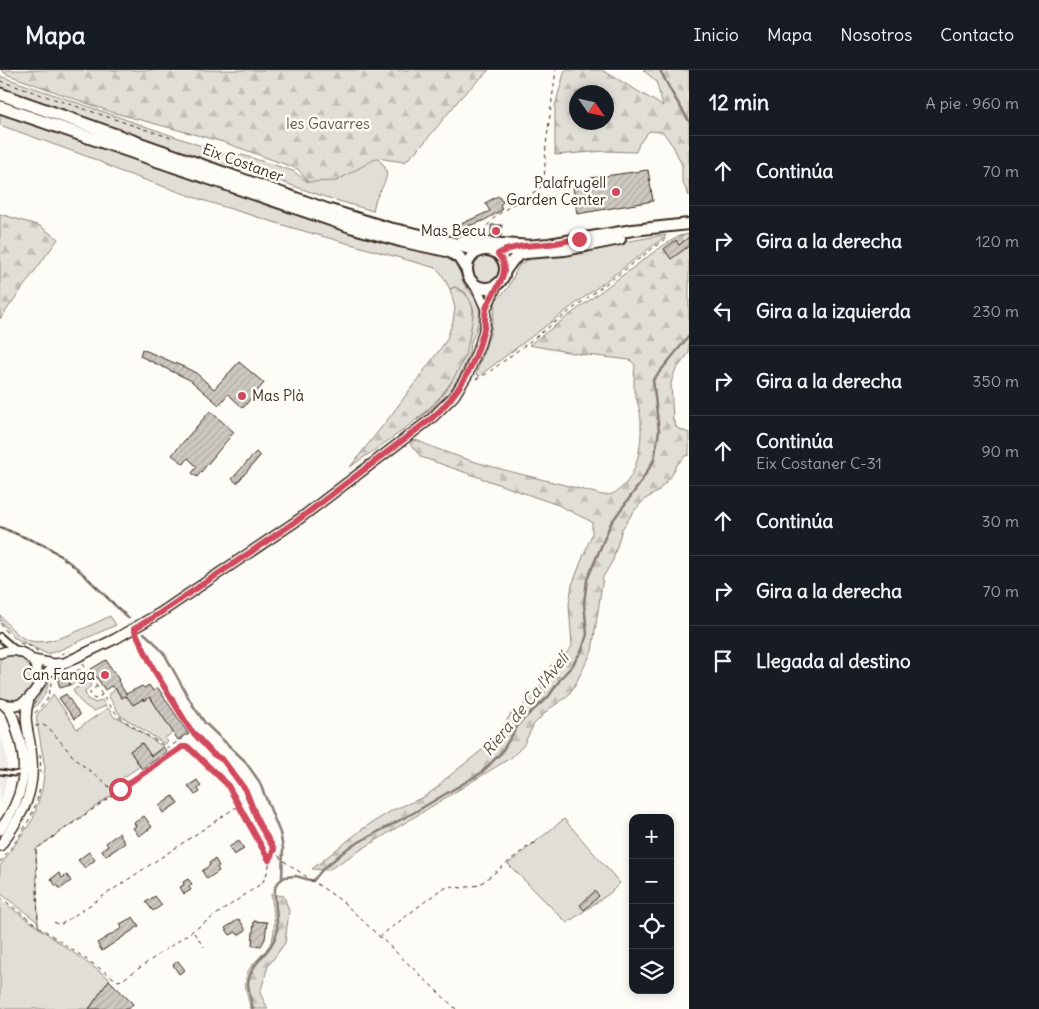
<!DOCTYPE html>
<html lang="es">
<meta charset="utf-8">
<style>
body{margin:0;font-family:Delius,sans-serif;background:#20242c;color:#f1f3f6}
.controls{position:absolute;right:15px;bottom:15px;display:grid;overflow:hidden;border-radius:10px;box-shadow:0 2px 8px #0003}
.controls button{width:45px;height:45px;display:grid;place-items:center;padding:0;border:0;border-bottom:1px solid #363941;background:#171b24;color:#f1f3f6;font:25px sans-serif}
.compass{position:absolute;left:569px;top:15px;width:45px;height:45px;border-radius:50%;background:#171b24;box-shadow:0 2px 8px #0003;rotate:124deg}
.stop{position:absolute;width:15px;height:15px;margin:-11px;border:4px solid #d1495b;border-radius:50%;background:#fff}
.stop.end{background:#d1495b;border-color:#fff;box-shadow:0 1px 5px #0008}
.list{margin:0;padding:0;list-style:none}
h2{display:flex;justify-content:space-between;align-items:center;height:65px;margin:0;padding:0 20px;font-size:21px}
h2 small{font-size:16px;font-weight:400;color:#9ea1a6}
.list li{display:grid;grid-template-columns:32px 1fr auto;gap:15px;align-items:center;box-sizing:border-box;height:70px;padding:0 20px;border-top:1px solid #363941}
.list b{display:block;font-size:19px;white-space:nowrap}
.list p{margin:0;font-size:16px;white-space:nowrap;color:#9ea1a6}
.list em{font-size:16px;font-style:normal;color:#9ea1a6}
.icon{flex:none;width:28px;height:28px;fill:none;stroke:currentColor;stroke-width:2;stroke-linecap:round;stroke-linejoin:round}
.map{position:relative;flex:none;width:689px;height:939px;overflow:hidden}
header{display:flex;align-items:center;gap:30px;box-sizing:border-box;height:70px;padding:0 25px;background:#171b24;border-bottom:1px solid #363941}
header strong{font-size:24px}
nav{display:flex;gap:28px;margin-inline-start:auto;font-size:18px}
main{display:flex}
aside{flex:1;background:#171b24}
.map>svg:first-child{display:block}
</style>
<header>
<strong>Mapa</strong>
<nav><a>Inicio</a><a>Mapa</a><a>Nosotros</a><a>Contacto</a></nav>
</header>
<main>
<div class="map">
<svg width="689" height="939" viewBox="0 0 689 939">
<defs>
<pattern id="forest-firs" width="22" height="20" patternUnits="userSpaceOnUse" patternTransform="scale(1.25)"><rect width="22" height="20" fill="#e1ded7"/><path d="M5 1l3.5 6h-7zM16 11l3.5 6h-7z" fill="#c2bfb8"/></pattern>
<pattern id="building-hatch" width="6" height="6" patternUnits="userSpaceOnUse" patternTransform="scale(1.25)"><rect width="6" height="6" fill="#cdc8c2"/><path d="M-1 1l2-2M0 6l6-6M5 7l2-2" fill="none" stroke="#b1aca6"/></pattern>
</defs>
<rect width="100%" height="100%" fill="#fdfcf7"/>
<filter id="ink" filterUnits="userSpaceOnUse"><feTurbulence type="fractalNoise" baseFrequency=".02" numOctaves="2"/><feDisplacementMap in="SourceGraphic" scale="10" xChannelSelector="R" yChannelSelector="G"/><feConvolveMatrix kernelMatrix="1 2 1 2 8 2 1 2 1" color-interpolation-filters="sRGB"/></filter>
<g filter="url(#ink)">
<path fill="#efece7" d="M0,658L7,690V706L3,726L0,731Z"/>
<path fill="#e1ded7" stroke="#8e847a" d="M0,6L225,84L242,85L293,101L308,112L377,88C393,102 386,110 378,125C375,130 374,136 373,141L325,127L236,96L233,99L0,17Z
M0,44L371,169L451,188C460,195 459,203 463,212C467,221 477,226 479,237C481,247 477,258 473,267C470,273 470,282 467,289C456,319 442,332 417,350L435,334L450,315L463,290L474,240L465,222L455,217L450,219L441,203L436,198L293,158L205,131L119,101L94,89L0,55Z
M664,165L666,166L479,306L476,304L490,264L496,230L508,218L519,195L532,188Z
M471 200a14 14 0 1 1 28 0a14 14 0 1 1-28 0Z
M0,545C7,553 15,564 25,569C47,580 90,555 110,546L116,555L60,580L47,584L13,567L0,550Z
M6,586C45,583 38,633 12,632C8,631 4,630 0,629V589Z
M80,599L84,609L70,615L67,604Z
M49,610C47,624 41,632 30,641Z
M89,611L91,616L85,621L87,629L96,633L102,630L106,636L94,641C84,636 78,630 73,620Z
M116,619L121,628L126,625L133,635L143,629L144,631L150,627L173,662L165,668L168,672L165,674L120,645L108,625Z
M53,624L77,659L108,638L115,648H119L163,677L151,686L142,673L130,681L140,696L116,713L120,719L36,779L38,852L0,823V796L33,749L42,719L45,698L36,647C39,639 48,635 53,624Z
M564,749L620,813L610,823L567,853L508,794Z
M0,830L110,909L89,939H5L0,936Z"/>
<path fill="url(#forest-firs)" stroke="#8e847a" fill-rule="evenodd" d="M1,0H489L462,26L424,73L405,92L377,88L336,111L308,112L298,99L223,72L111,42L6,4Z
M565,0H602L663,36L656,11L643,0H689V126L682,111V95L673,76L663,62L649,61L639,74L636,82L605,81L555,85V36ZM576,22H606V52H576Z
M0,144L40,156L58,169L0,249Z
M689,164V283L675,301L671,313L673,350L677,358L689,363V385L685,386L676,396L672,405L657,422L644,430L634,441L622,459L613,490L603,507L592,581L575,615L567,627L549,639L534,654L523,676L512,687L328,800L312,799L365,757L393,740L424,727L438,717L443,711L497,668L502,657L511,644L520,641L529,627L541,614L551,595L566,584L572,576L569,534L572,515L592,464V452L558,435L421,387L410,374L416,370C475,397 540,407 602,425C613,426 619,421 626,413C640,397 643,363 640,342C639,337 637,332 636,327C633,317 634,305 635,295L630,290L579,284L529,275L658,179L679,166Z
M455,217C474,227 475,239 471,258C469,269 467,282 462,292C441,341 392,367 350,397L392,344L446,271L453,251L455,238L450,219Z
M271,824L284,826L289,841L285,873L268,896L260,923L268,939H251C245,918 240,905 258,889C263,884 269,877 272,870C277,855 273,839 271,824Z"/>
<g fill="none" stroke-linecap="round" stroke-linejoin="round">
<path stroke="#887d74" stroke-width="2.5" d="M660,0L672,23L689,51
M0,457L48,477L77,498L128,548
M144,563L155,573L165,585L192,634L205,653L244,690L259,711L280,763L283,778L282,808
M253,939C251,931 248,920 248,912C251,891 273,882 277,862C279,849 272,822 276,815C278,812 282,809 285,807L296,806L313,811L322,800L348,778L415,742L481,703L501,683L520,652L549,626L561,608L572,596L582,580L587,564L584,533L587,510L611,453L639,415L654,390L659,361L653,310L689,266"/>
</g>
<path fill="url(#building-hatch)" stroke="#3b2a1e" d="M648,100L653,131L577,144L573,117L577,116L576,110Z
M498,126L503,132L500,135L502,140L483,151L462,158L461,154L490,141L485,133Z
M491,155H502L501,166H491Z
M689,167V176L671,189L664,179L676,170L679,175Z
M142,279L184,297L196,303L214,319L239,292L264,313L243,338L228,324L219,335L190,310L140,286Z
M210,341L234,362L197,407L192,403L197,397L188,388L184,394L172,385Z
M256,382L260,386L237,413L232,409Z
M106,590L119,610L118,611L126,624L142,616L144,618L149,615L153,621L158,618L188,663L178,670L150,627L144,631L143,629L133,635L128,628L125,626L122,628L116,619L111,616L105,620L91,599Z
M67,604L70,615L60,618L57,608Z
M66,624L80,645L74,649L59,628Z
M142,673L151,686L163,677L167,682L142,699L130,681Z
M197,710L201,716L198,719L200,722L195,725L188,716Z
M173,726L178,733L163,743L159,736Z
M144,746L152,757L139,766L133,758L136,756L134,753Z
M119,763L125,773L106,786L102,780L108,776L106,773Z
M239,771L244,779L234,785L229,777Z
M89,782L95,790L85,798L78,790Z
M215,789L219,796L217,798L219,801L207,809L202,801L210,795L209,793Z
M59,803L62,808L67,805L71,811L60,819L57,815L56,816L51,809Z
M188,809L192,814L189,817L191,820L184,824L180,817L184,815L183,812Z
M595,821L599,826L584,840L580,835Z
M155,826L162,835L153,841L146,832Z
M133,847L139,856L102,881L97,873L122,858L120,854Z
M239,849L246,860L238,865L236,862L230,865L225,858Z
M254,851L267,852L265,869L261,876L252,875Z
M178,891L185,900L179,904L173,895Z
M109,910L133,934L129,939H89Z"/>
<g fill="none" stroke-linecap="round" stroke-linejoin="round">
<defs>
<path id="service" d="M0,702L14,704L21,702"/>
<path id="minor" d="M0,567L15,580"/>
<path id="secondary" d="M475,215L486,239
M0,583C22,574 42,592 38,615
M33,590L54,594L62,593
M0,633C31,644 34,614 52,599L115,569L160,543L298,450L432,348L454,326L468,304L480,274L485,256L486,239L497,215
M0,760C23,728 30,699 17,661C14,650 13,642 3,634
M0,776C24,743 37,721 31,679C28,658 23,650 29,629"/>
<path id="primary" d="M467 199a19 19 0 1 1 38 0a19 19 0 1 1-38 0Z
M498,184L506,181L526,176L549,174L633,160L689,154
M505,201L513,190L519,185L526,183L565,180L620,169"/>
<path id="motorway" d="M0,24L328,140L387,158L442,170L478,181
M0,37L352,157L402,171L449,181L459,187L466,198
M461,172L526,176"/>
</defs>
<use href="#service" stroke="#3b2a1e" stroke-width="7"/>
<use href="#minor" stroke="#3b2a1e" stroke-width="10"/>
<use href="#secondary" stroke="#3b2a1e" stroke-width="12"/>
<use href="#primary" stroke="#3b2a1e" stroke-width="14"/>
<use href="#motorway" stroke="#3b2a1e" stroke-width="15"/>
<path stroke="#3b2a1e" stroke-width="1" stroke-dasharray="4 4" stroke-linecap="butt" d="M0,11L174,69
M484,163C487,146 524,129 539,119L544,113L546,75L556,0
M476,309L488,303L669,166
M0,457L50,478L91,511L130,549
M0,553L7,563
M138,565L154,600L190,659L213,684L223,690L245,721L259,754L274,779L281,789L343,832L456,939
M20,573L30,576L39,582
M61,584L69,581
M83,594C94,610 104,632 119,646C133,658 152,668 168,678L192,662
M97,616L90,622L91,627L95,629L102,625
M35,643L47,630L52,610
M35,656L43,655L49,658L77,691L106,713L114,724
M40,684L41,705
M0,792C18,769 36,746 40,716
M0,827L38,856L118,911L122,910L262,813C269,803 269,791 273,780
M54,852L60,855L238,736
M38,856L36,779L182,677H188L227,714L269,790
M194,863L204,877
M379,867L440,820L450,816L462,818L479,815L531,774L536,773"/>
<use href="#service" stroke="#fdfcf7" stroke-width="3"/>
<use href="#minor" stroke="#fdfcf7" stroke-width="6"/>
<use href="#secondary" stroke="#fdfcf7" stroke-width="9"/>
<use href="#primary" stroke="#fdfcf7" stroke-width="10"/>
<use href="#motorway" stroke="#fdfcf7" stroke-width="11"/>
</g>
</g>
<g fill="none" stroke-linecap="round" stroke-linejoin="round" filter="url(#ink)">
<path stroke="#d1495b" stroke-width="6" d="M120,719L182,677H188L227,714L269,790L274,779L259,754L246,721L223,690L213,684L190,659L154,600L134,559L160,543L298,450L432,348C460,323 475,295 484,259C486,251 484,243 487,236C494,218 514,203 498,184C512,175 532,176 548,174C558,173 569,170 579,169"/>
</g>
<g fill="#d1495b" stroke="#fdfcf7" stroke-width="2">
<circle cx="616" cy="122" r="5"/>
<circle cx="496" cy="161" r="5"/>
<circle cx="242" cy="326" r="5"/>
<circle cx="105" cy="605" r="5"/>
</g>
<g text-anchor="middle" stroke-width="5" stroke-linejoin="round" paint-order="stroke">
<g font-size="15" fill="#64574c" stroke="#fdfcf7">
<text x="328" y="59">les Gavarres</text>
</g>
<g font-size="15" fill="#3b2a1e" stroke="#fdfcf7">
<text transform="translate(243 93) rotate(20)" y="5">Eix Costaner</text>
</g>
<g font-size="15" fill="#3b2a1e" stroke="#fdfcf7" text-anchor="end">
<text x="606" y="118">Palafrugell<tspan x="606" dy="17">Garden Center</tspan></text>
<text x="486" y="166">Mas Becu</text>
<text x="252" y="331" text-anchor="start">Mas Plà</text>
<text x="95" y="610">Can Fanga</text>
</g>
<g font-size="16" font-style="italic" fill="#615349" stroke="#fdfcf7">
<text transform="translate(525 634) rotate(-51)" y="6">Riera de Ca l'Avelí</text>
</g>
</g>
</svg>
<div class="controls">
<button>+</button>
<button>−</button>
<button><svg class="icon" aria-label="locate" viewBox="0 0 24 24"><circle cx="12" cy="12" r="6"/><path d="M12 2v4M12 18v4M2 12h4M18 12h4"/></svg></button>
<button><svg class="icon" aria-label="layers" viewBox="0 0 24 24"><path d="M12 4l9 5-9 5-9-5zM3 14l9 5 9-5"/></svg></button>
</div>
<svg class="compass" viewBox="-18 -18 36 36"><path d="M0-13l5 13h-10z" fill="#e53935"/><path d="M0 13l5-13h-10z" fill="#9ea1a6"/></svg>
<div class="stop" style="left:120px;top:719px"></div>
<div class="stop end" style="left:579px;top:169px"></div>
</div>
<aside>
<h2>12 min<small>A pie · 960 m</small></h2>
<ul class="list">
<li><svg class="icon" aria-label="ahead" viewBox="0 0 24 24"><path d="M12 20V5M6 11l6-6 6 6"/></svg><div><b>Continúa</b></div><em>70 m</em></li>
<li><svg class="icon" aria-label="right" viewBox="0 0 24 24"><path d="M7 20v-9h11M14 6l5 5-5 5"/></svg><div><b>Gira a la derecha</b></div><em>120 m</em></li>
<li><svg class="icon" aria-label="left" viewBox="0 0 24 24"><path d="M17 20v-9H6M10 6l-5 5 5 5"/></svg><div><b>Gira a la izquierda</b></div><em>230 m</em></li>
<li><svg class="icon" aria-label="right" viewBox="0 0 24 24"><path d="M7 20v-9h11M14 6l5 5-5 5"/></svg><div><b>Gira a la derecha</b></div><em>350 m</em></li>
<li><svg class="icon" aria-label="ahead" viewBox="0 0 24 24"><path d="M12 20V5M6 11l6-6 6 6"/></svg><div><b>Continúa</b><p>Eix Costaner C-31</p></div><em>90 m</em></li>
<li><svg class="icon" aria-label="ahead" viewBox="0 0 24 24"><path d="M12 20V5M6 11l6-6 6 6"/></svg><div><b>Continúa</b></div><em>30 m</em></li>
<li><svg class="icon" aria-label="right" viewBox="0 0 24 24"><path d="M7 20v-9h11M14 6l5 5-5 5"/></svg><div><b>Gira a la derecha</b></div><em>70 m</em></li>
<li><svg class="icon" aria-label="arrive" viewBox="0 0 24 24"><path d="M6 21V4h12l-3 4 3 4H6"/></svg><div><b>Llegada al destino</b></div></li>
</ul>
</aside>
</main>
